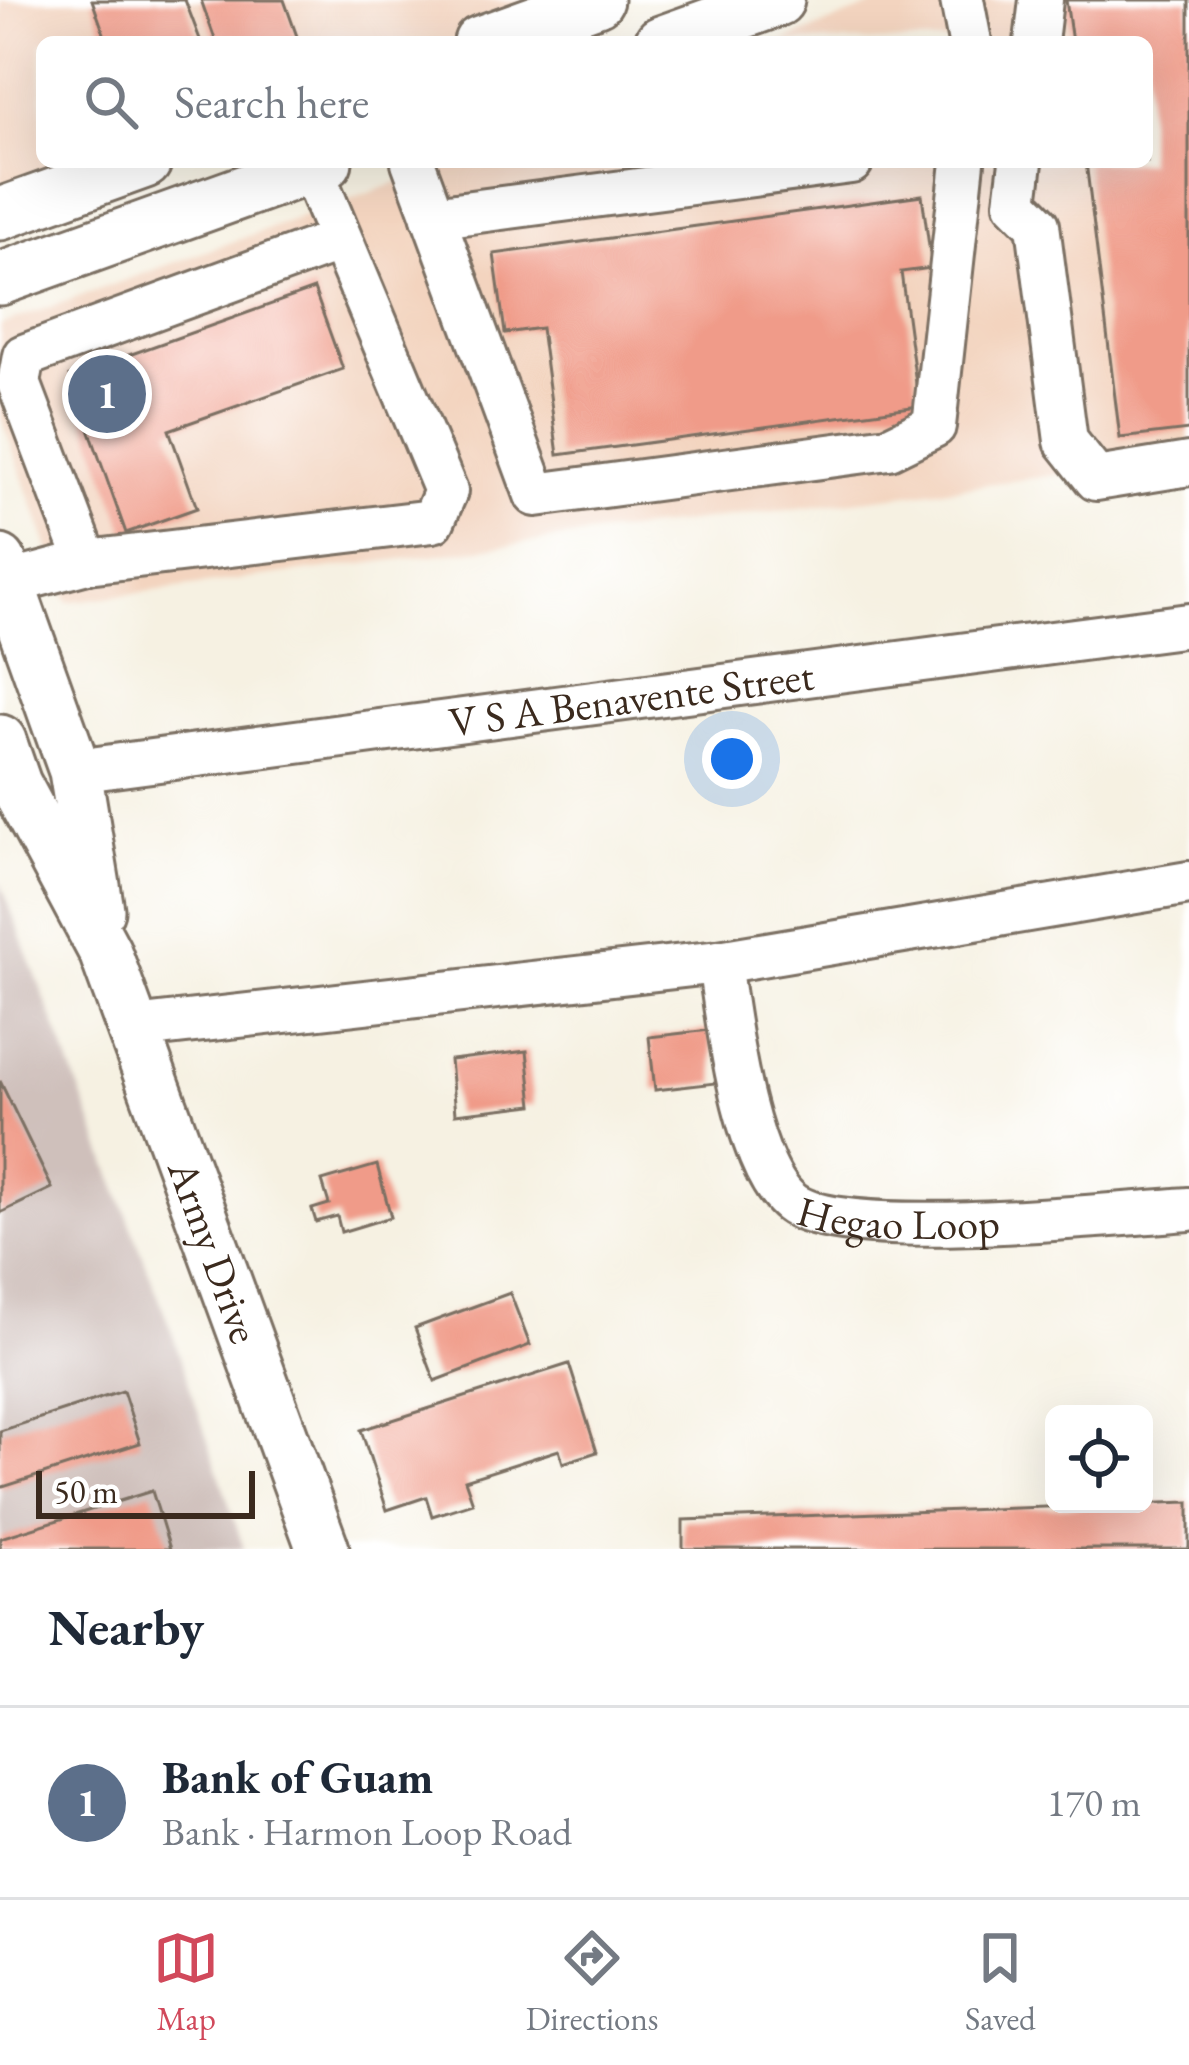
<!DOCTYPE html>
<meta charset="utf-8">
<style>
body{margin:0;font-family:"EB Garamond",serif;background:#f6f6f7;color:#1f2937}
.controls{position:absolute;right:36px;bottom:36px;display:grid;overflow:hidden;border-radius:18px;box-shadow:0 12px 48px #0002}
.controls button{width:108px;height:108px;display:grid;place-items:center;padding:0;border:0;border-bottom:3px solid #e0e1e3;background:#fff;color:#1f2937;font:60px sans-serif}
.scale{position:absolute;left:36px;bottom:30px;width:219px;box-sizing:border-box;padding-left:12px;border:6px solid #3b2a1e;border-top:0;font-size:33px;line-height:42px;white-space:nowrap;color:#3b2a1e;-webkit-text-stroke:9px #fff;paint-order:stroke}
.you{position:absolute;left:732px;top:759px;width:42px;height:42px;margin:-30px;border:9px solid #fff;border-radius:50%;background:#1a73e8;box-shadow:0 0 0 18px #1a73e833}
.badge{display:grid;place-items:center;width:78px;height:78px;border-radius:50%;background:#d1495b;color:#fff;font-size:39px;font-weight:700}
.pin{position:absolute;translate:-50% -50%;border:6px solid #fff;box-shadow:0 3px 12px #0006}
.list{margin:0;padding:0;list-style:none}
h2{display:flex;justify-content:space-between;align-items:center;height:156px;margin:0;padding:0 48px;font-size:51px}
h2 small{font-size:39px;font-weight:400;color:#747a83}
.list li{display:grid;grid-template-columns:78px 1fr auto;gap:36px;align-items:center;box-sizing:border-box;height:192px;padding:0 48px;border-top:3px solid #e0e1e3}
.list b{display:block;font-size:45px;white-space:nowrap}
.list p{margin:0;font-size:39px;white-space:nowrap;color:#747a83}
.list em{font-size:39px;font-style:normal;color:#747a83}
.icon{flex:none;width:66px;height:66px;fill:none;stroke:currentColor;stroke-width:2;stroke-linecap:round;stroke-linejoin:round}
.map{position:relative;flex:none;width:1189px;height:1549px;overflow:hidden}
.search{position:absolute;background:#fff;box-shadow:0 12px 48px #0002;left:36px;right:36px;top:36px;height:132px;display:flex;align-items:center;gap:30px;box-sizing:border-box;padding:0 42px;border-radius:18px;color:#747a83;font-size:45px}
.sheet{height:348px;background:#fff}
nav{display:flex;justify-content:space-around;align-items:center;box-sizing:border-box;height:168px;border-top:3px solid #e0e1e3;background:#fff;font-size:33px;color:#747a83}
nav a{display:grid;justify-items:center;gap:6px}
nav .on{color:#d1495b}
.map>svg:first-child{display:block}
</style>
<div class="map">
<svg width="1189" height="1549" viewBox="0 0 1189 1549">
<rect width="100%" height="100%" fill="#fff"/>
<filter id="ink" filterUnits="userSpaceOnUse"><feTurbulence type="fractalNoise" baseFrequency=".00833" numOctaves="2"/><feDisplacementMap in="SourceGraphic" scale="24" xChannelSelector="R" yChannelSelector="G"/><feConvolveMatrix kernelMatrix="1 2 1 2 8 2 1 2 1" color-interpolation-filters="sRGB"/></filter>
<filter id="wash" filterUnits="userSpaceOnUse"><feTurbulence type="fractalNoise" baseFrequency=".004" numOctaves="4" result="noise"/><feDisplacementMap in="SourceGraphic" scale="48" xChannelSelector="R" yChannelSelector="G"/><feGaussianBlur stdDeviation="2.7" result="paint"/><feColorMatrix in="noise" values="0 0 0 0 0 0 0 0 0 0 0 0 0 0 0 0 0 1.4 0 .05"/><feComposite in="paint" operator="in"/></filter>
<g filter="url(#wash)">
<rect width="100%" height="100%" fill="#f6f1e2"/>
<path fill="#f3d4bf" d="M0,0H574L460,42H42V162H139L0,214Z
M888,0H1189V458L68,602L0,414V325L455,162H1147V42H782Z"/>
<path fill="#cfc0bb" d="M0,881L171,1330L244,1549H0Z"/>
<g id="blocks">
<path fill="#f09b89" d="M92,0H185L201,42H107Z
M201,0H284L299,42H216Z
M1066,0H1189V430L1120,438L1086,162H1147V42H1072Z
M922,195L932,268L901,272L919,406L558,455L541,328L505,333L494,254Z
M314,289L343,369L169,430L197,508L126,533L70,376Z
M710,1030L716,1083L655,1090L649,1037Z
M527,1051L533,1105L455,1114L450,1060Z
M0,1081L52,1188L0,1213Z
M377,1165L391,1217L341,1232L337,1216L316,1222L312,1209L329,1204L322,1181Z
M510,1293L530,1345L435,1381L415,1328Z
M569,1364L597,1452L563,1463L559,1450L465,1480L473,1503L432,1516L426,1497L387,1510L361,1430Z
M123,1391L140,1443L0,1488V1431Z
M152,1491L170,1549H0V1538Z
M1189,1502V1549H683V1520Z"/>
</g>
</g>
<g filter="url(#ink)">
<use href="#blocks" fill-opacity="0" stroke="#7c7063" stroke-width="3"/>
<g fill="none" stroke-linecap="round" stroke-linejoin="round">
<defs>
<g id="minor">
<path d="M962,0L970,42"/>
<path d="M1036,42L1041,0"/>
<path d="M413,162L536,495L889,448L934,426L963,162"/>
<path d="M1021,162L1016,203L1038,225L1066,441L1096,479L1189,464"/>
<path d="M433,217L851,162"/>
<path d="M87,562L19,383L24,356L340,240"/>
<path d="M8,583L87,562L433,521L446,491L311,168"/>
<path id="s1" d="M75,771L1189,625"/>
<path id="s2" d="M719,962C727,1018 745,1173 794,1205C852,1242 1112,1214 1189,1209"/>
<path d="M133,1028L719,962L1189,883"/>
</g>
<g id="major">
<path d="M480,42L597,0"/>
<path d="M661,42L778,0"/>
<path d="M0,214L145,162"/>
<path d="M0,279L326,162"/>
<path d="M0,561L75,771L98,910"/>
<path id="s3" d="M0,741L15,784L105,952L323,1549"/>
</g>
</defs>
<use href="#minor" stroke="#7c7063" stroke-width="48"/>
<use href="#major" stroke="#7c7063" stroke-width="57"/>
<use href="#minor" stroke="#fff" stroke-width="42"/>
<use href="#major" stroke="#fff" stroke-width="51"/>
</g>
</g>
<g text-anchor="middle" stroke-width="9" stroke-linejoin="round" paint-order="stroke">
<g font-size="42" fill="#3b2a1e" stroke="#fff">
<text dy="15" stroke="none"><textPath href="#s1" startOffset="561">V S A Benavente Street</textPath></text>
<text dy="15" stroke="none"><textPath href="#s2" startOffset="366">Hegao Loop</textPath></text>
<text dy="15" stroke="none"><textPath href="#s3" startOffset="555">Army Drive</textPath></text>
</g>
</g>
</svg>
<div class="controls">
<button><svg class="icon" aria-label="locate" viewBox="0 0 24 24"><circle cx="12" cy="12" r="6"/><path d="M12 2v4M12 18v4M2 12h4M18 12h4"/></svg></button>
</div>
<div class="scale">50 m</div>
<div class="you"></div>
<div class="pin badge" style="left:107px;top:394px;background:#5c6f8a">1</div>
<div class="search"><svg class="icon" aria-label="search" viewBox="0 0 24 24"><circle cx="10" cy="10" r="6"/><path d="M15 15l6 6"/></svg>Search here</div>
</div>
<section class="sheet">
<h2>Nearby<small></small></h2>
<ul class="list">
<li><span class="badge" style="background:#5c6f8a">1</span><div><b>Bank of Guam</b><p>Bank · Harmon Loop Road</p></div><em>170 m</em></li>
</ul>
</section>
<nav>
<a class="on"><svg class="icon" aria-label="map" viewBox="0 0 24 24"><path d="M3 6l6-2 6 2 6-2v14l-6 2-6-2-6 2zM9 4v14M15 6v14"/></svg>Map</a>
<a><svg class="icon" aria-label="directions" viewBox="0 0 24 24"><path d="M12 3l9 9-9 9-9-9zM9 14v-3h6M13 9l2 2-2 2"/></svg>Directions</a>
<a><svg class="icon" aria-label="saved" viewBox="0 0 24 24"><path d="M7 4h10v16l-5-4-5 4z"/></svg>Saved</a>
</nav>
